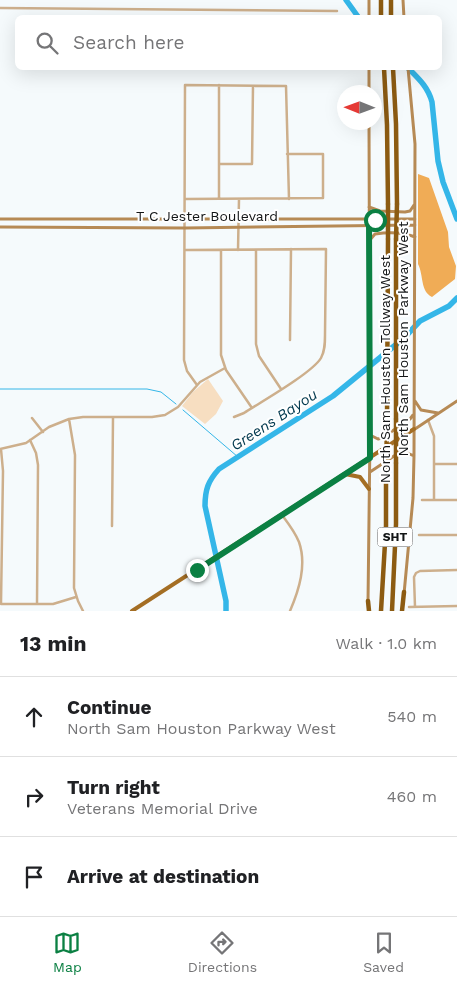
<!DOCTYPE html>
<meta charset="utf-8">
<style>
body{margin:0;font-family:"Work Sans",sans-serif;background:#f6f6f6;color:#202124}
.compass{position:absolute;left:337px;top:85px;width:45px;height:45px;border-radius:50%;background:#fff;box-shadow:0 5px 20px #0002;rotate:271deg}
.stop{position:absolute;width:15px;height:15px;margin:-11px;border:4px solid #0b8043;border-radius:50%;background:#fff}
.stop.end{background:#0b8043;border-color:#fff;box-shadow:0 1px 5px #0008}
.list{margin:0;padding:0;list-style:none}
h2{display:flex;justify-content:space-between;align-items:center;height:65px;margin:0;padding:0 20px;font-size:21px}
h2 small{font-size:16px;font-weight:400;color:#757577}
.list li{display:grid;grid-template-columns:32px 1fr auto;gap:15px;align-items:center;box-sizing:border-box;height:80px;padding:0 20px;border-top:1px solid #e0e0e0}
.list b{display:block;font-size:19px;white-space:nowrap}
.list p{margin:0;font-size:16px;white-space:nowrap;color:#757577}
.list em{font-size:16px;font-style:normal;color:#757577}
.icon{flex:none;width:28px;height:28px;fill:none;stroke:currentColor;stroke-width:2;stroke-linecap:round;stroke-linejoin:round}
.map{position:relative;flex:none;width:457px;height:611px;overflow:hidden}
.search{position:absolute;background:#fff;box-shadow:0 5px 20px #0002;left:15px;right:15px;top:15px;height:55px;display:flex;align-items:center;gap:12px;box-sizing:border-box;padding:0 18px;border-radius:8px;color:#757577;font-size:19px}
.sheet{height:305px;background:#fff}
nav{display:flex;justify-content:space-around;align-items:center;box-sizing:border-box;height:70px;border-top:1px solid #e0e0e0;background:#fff;font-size:14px;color:#757577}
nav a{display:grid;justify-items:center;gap:2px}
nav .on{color:#0b8043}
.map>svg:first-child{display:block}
</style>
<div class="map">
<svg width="457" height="611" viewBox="0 0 457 611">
<rect width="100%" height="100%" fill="#f5fafc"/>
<path fill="#f7dec1" d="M208,379L223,401L216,414L205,424L182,406L193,392Z"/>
<path fill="#f0ac56" d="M418,174L429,178L448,232L449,247L456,266L455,279L432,297C420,291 424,276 418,264Z"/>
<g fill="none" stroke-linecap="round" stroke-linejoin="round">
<path stroke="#34b6e8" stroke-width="1" d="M0,389H147L161,392L176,404
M183,410L238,457"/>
<path stroke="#34b6e8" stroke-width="5.5" d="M346,0L359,18
M408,68C419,79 428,87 432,102L438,161L443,182L457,219
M226,611V601L205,506C205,490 208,481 219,469L333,396L404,338L420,321L449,306L457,298"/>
<path stroke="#cdaf8c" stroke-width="2.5" d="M0,8L337,11
M219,85V198
M220,164H252L253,86
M185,199L323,198V154H287
M185,250L326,249L325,335C325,343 325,351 321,358C312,373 261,402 244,413L234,417
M221,250V355L226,370L252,408
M238,250L239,199
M256,250V344L259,356L281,389
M290,340L291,249
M197,385L187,371L184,360L185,85L286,86L289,199
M32,418L43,432
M69,419L75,455L74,588L78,601L83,611
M428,420L434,436V500
M30,440L36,453L38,465L37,604
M0,449L26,443L49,427L69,419L83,417H152L165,415L178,407L200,382L225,368
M1,449L3,471L1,604H53L76,597
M434,464H457
M422,500H457
M282,515C288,523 295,532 299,542C307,565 299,590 290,611
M112,526L113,417
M419,535H457
M409,607L457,606
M415,607L414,577L416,573L420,571L457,570"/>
<path stroke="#b68a55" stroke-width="3" d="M403,0L404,18
M369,18V0
M369,92V68
M369,207L380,211L405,212L410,211L414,205
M0,219H415
M0,227L185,228L415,225
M369,241L375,234C388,232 403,232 415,237
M415,401L421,410L438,413
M415,429L457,401
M370,435L378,439L382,438L410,419L413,415
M370,472L400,452L403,451L414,456
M404,594L413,498L414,456L415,144L408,68
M368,603L370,435L369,122"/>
<path stroke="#a46e24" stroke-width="4" d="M345,474L360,477L369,489
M132,611L414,429"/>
<path stroke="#8c5b12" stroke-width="4.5" d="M381,0V18
M391,0V18
M384,68L387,125L388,204
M393,68L396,124L397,204
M396,419V239
M387,425L388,239
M368,601L369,611
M381,611L386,526V469
M392,611L396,524V463
M402,611L404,592"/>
<path stroke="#8c5b12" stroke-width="4.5" d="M388,204V239
M396,239L397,204
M396,463V419
M386,469L387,425"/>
</g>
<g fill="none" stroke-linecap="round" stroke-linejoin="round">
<path stroke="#0b8043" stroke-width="6" d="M197,570L370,458L369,220H375"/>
</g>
<g text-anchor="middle" stroke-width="4" stroke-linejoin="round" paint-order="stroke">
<rect fill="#fff" stroke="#5a5b5c" stroke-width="1" x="377.5" y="527.5" width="35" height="19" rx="4"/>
<g font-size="12" font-weight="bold" fill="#131516">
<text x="395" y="541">SHT</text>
</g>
<g font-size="14" fill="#131516" stroke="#fff">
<text x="207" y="221">T C Jester Boulevard</text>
<text transform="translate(403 339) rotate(-90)" y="5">North Sam Houston Parkway West</text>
<text transform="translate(385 369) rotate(-90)" y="5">North Sam Houston Tollway West</text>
</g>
<g font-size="15" font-style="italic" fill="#00384d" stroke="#fff">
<text transform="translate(274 420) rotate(-33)" y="5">Greens Bayou</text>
</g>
</g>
</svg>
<svg class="compass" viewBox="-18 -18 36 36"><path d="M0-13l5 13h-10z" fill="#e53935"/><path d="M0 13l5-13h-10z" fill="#757577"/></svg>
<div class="stop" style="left:375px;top:220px"></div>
<div class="stop end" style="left:197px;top:570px"></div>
<div class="search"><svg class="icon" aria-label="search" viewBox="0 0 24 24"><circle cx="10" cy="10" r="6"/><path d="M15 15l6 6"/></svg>Search here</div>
</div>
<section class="sheet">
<h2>13 min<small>Walk · 1.0 km</small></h2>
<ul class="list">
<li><svg class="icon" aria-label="ahead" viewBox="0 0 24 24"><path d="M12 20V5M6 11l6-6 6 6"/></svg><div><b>Continue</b><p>North Sam Houston Parkway West</p></div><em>540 m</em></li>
<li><svg class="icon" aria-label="right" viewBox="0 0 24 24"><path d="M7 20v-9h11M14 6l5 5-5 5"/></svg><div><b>Turn right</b><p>Veterans Memorial Drive</p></div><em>460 m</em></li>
<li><svg class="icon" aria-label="arrive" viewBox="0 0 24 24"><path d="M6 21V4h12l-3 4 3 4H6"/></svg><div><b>Arrive at destination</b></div></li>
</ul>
</section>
<nav>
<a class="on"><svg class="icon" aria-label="map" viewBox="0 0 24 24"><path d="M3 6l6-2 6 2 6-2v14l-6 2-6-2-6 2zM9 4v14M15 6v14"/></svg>Map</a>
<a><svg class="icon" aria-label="directions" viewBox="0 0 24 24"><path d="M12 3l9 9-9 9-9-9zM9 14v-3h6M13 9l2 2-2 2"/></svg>Directions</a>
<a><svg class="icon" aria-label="saved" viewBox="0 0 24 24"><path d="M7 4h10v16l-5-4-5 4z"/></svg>Saved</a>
</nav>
